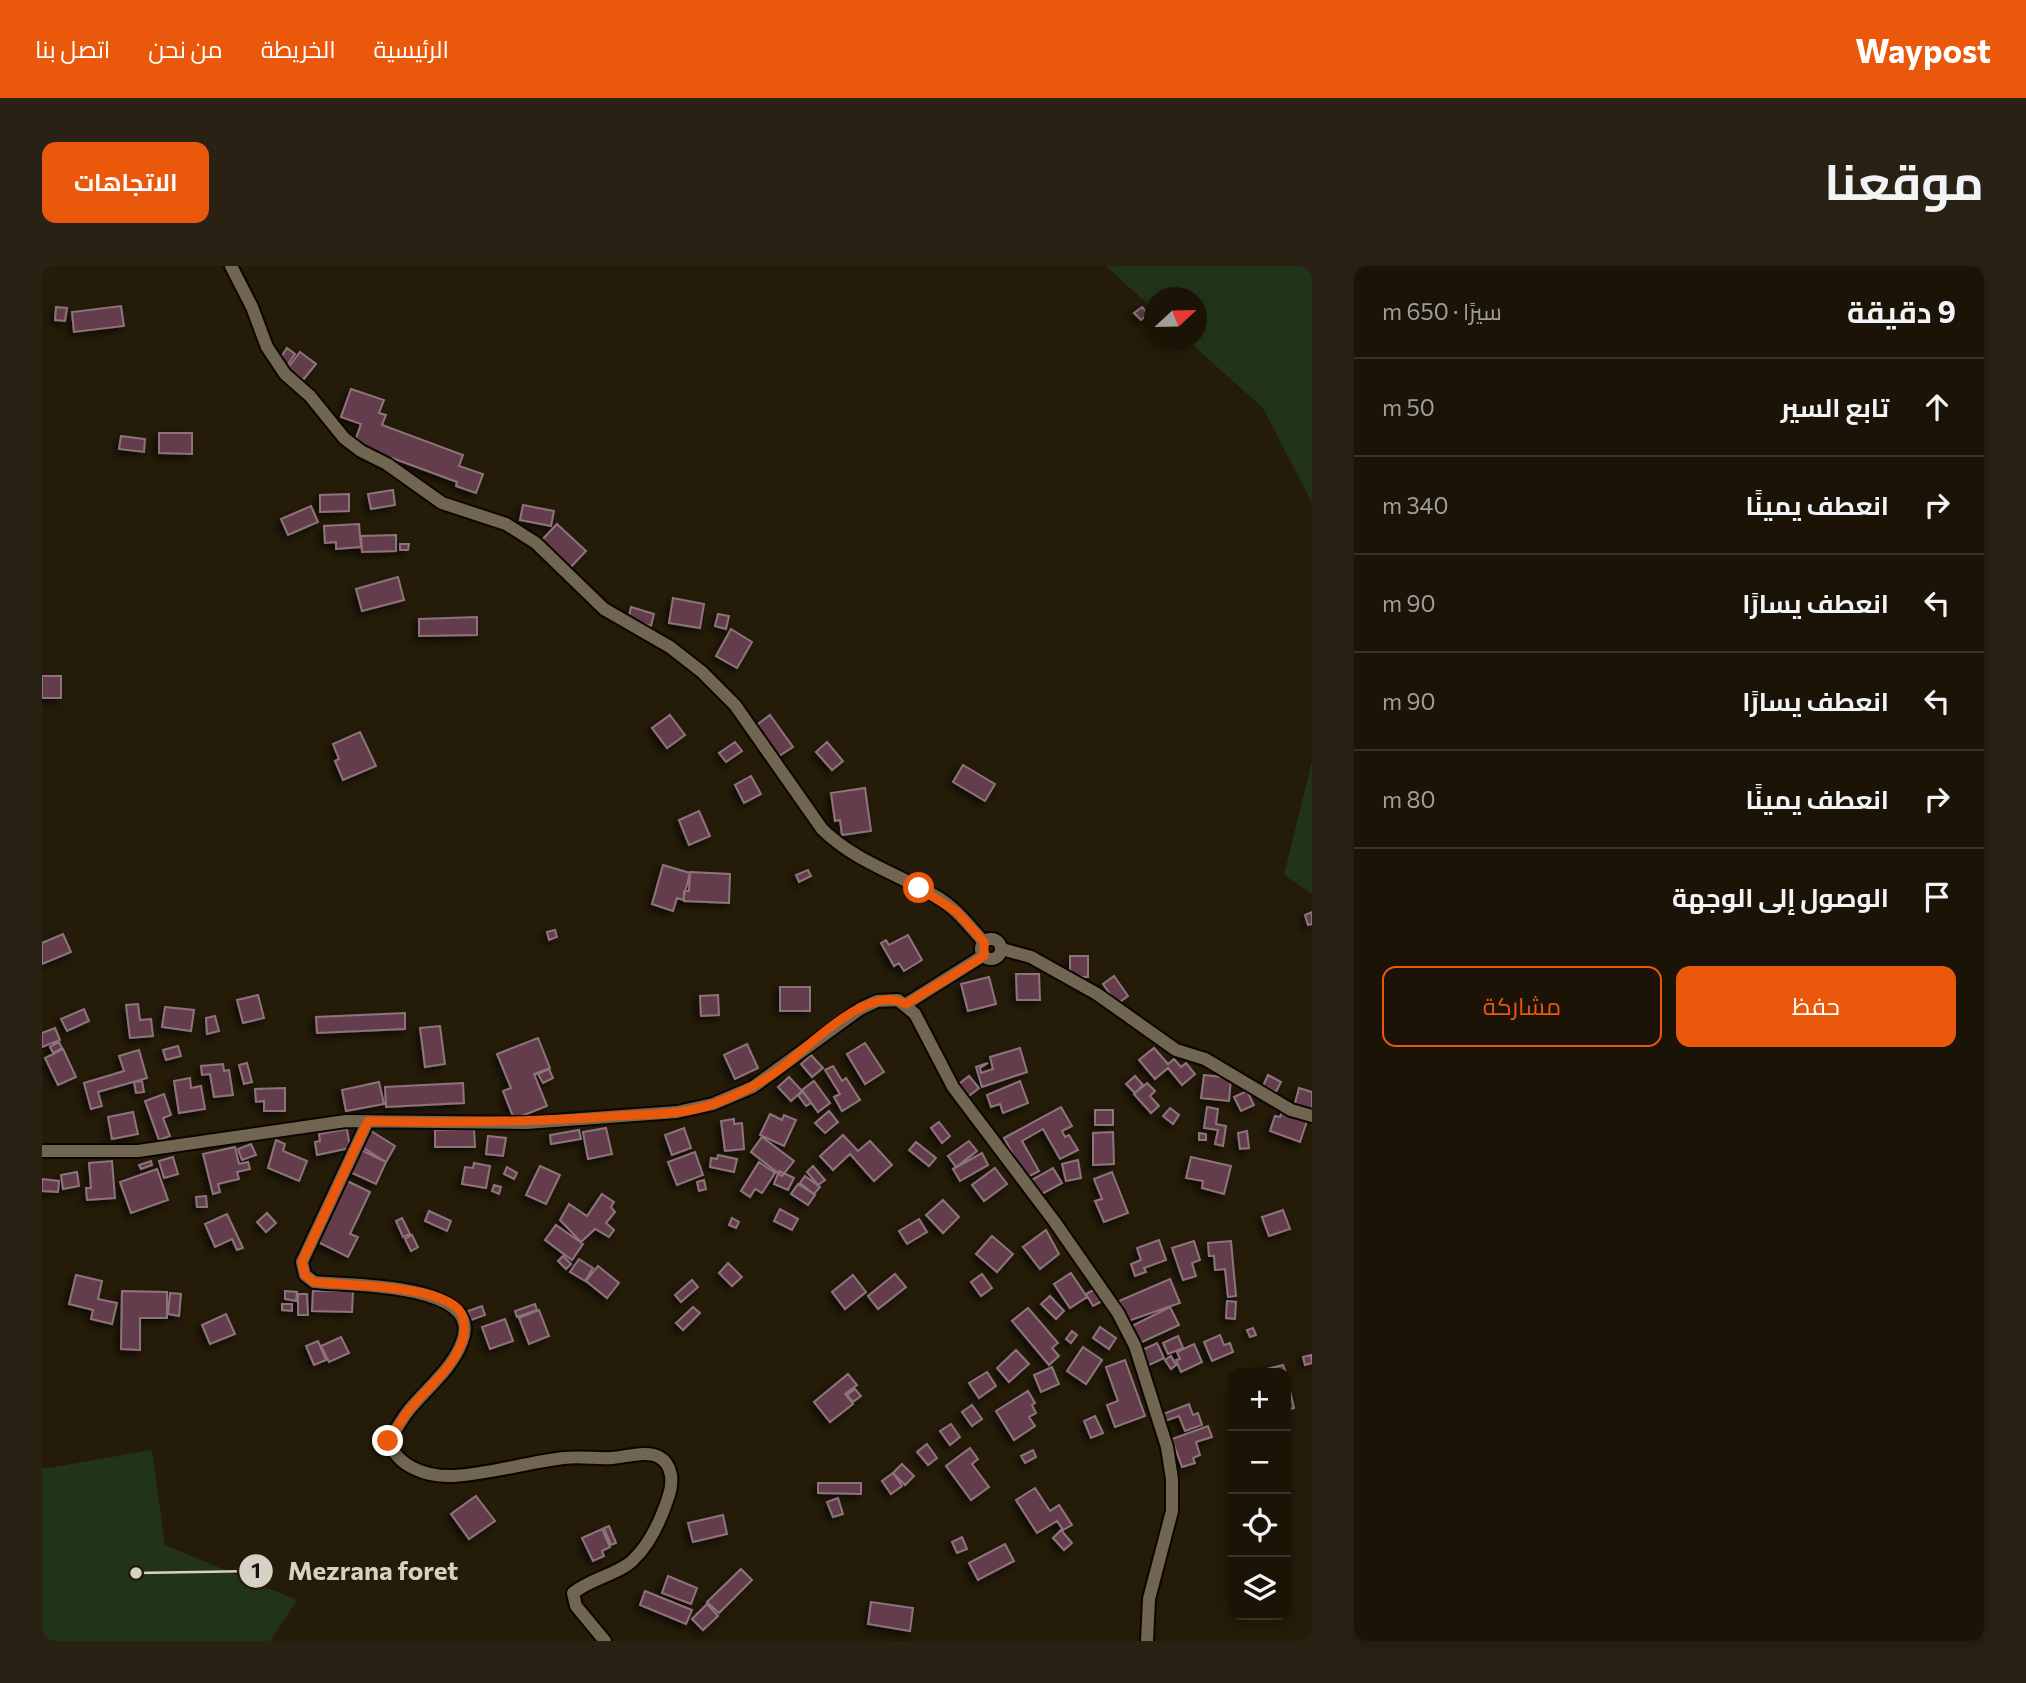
<!DOCTYPE html>
<html lang="ar">
<meta charset="utf-8">
<style>
body{margin:0;font-family:Commissioner,Cairo,sans-serif;background:#282114;color:#f1f3f6;direction:rtl}
.controls{position:absolute;right:21px;bottom:21px;display:grid;overflow:hidden;border-radius:14px;box-shadow:0 4px 10px #0003}
.controls button{width:63px;height:63px;display:grid;place-items:center;padding:0;border:0;border-bottom:2px solid #393328;background:#1b1406;color:#f1f3f6;font:35px sans-serif}
.compass{position:absolute;left:1102px;top:21px;width:63px;height:63px;border-radius:50%;background:#1b1406;box-shadow:0 4px 10px #0003;rotate:68deg}
.stop{position:absolute;width:21px;height:21px;margin:-16px;border:5px solid #ea580c;border-radius:50%;background:#fff}
.stop.end{background:#ea580c;border-color:#fff;box-shadow:0 2px 7px #0008}
.list{margin:0;padding:0;list-style:none}
h2{display:flex;justify-content:space-between;align-items:center;height:91px;margin:0;padding:0 28px;font-size:30px}
h2 small{font-size:23px;font-weight:400;color:#a09e9b}
.list li{display:grid;grid-template-columns:46px 1fr auto;gap:21px;align-items:center;box-sizing:border-box;height:98px;padding:0 28px;border-top:2px solid #393328}
.list b{display:block;font-size:26px;white-space:nowrap}
.list em{font-size:23px;font-style:normal;color:#a09e9b}
.actions{display:flex;gap:14px;padding:21px 28px}
.actions a{flex:1;padding:16px 0;border:2px solid #ea580c;border-radius:14px;text-align:center;font-size:24px;color:#ea580c}
.actions .main{background:#ea580c;color:#fff}
.icon{flex:none;width:38px;height:38px;fill:none;stroke:currentColor;stroke-width:2;stroke-linecap:round;stroke-linejoin:round}
.map{position:relative;flex:none;width:1270px;height:1375px;overflow:hidden;direction:ltr;border-radius:14px}
header{display:flex;align-items:center;gap:42px;box-sizing:border-box;height:98px;padding:0 35px;background:#ea580c;color:#fff}
header strong{font-size:33px}
nav{display:flex;gap:38px;margin-inline-start:auto;font-size:24px}
.intro{display:flex;align-items:center;justify-content:space-between;box-sizing:border-box;height:168px;padding:0 42px}
h1{margin:0;font-size:49px}
.button{padding:18px 32px;border-radius:14px;background:#ea580c;color:#fff;font-size:24px;font-weight:700}
main{display:flex;gap:42px;padding:0 42px}
aside{flex:1;background:#1b1406;border-radius:14px;box-shadow:0 4px 10px #0003}
.map>svg:first-child{display:block}
</style>
<header>
<strong>Waypost</strong>
<nav><a>الرئيسية</a><a>الخريطة</a><a>من نحن</a><a>اتصل بنا</a></nav>
</header>
<div class="intro"><h1>موقعنا</h1><a class="button">الاتجاهات</a></div>
<main>
<aside>
<h2>9 دقيقة<small>سيرًا · 650 m</small></h2>
<ul class="list">
<li><svg class="icon" aria-label="ahead" viewBox="0 0 24 24"><path d="M12 20V5M6 11l6-6 6 6"/></svg><div><b>تابع السير</b></div><em>50 m</em></li>
<li><svg class="icon" aria-label="right" viewBox="0 0 24 24"><path d="M7 20v-9h11M14 6l5 5-5 5"/></svg><div><b>انعطف يمينًا</b></div><em>340 m</em></li>
<li><svg class="icon" aria-label="left" viewBox="0 0 24 24"><path d="M17 20v-9H6M10 6l-5 5 5 5"/></svg><div><b>انعطف يسارًا</b></div><em>90 m</em></li>
<li><svg class="icon" aria-label="left" viewBox="0 0 24 24"><path d="M17 20v-9H6M10 6l-5 5 5 5"/></svg><div><b>انعطف يسارًا</b></div><em>90 m</em></li>
<li><svg class="icon" aria-label="right" viewBox="0 0 24 24"><path d="M7 20v-9h11M14 6l5 5-5 5"/></svg><div><b>انعطف يمينًا</b></div><em>80 m</em></li>
<li><svg class="icon" aria-label="arrive" viewBox="0 0 24 24"><path d="M6 21V4h12l-3 4 3 4H6"/></svg><div><b>الوصول إلى الوجهة</b></div></li>
</ul>
<div class="actions"><a class="main">حفظ</a><a>مشاركة</a></div>
</aside>
<div class="map">
<svg width="1270" height="1375" viewBox="0 0 1270 1375">
<defs>
<filter id="shadow"><feDropShadow dx="-3.5" dy="3.5" stdDeviation="3.5" flood-color="#0009"/></filter>
</defs>
<rect width="100%" height="100%" fill="#241b08"/>
<path fill="#21341a" d="M1064,0H1270V237L1221,142L1145,74H1154V32H1112V44Z
M1270,495V628L1242,609Z
M110,1184L123,1279L255,1334L228,1375H0V1203Z"/>
<path fill="#643e4b" stroke="#8d737b" stroke-width="2" filter="url(#shadow)" d="M79,40L82,60L32,66L30,46Z
M14,41L25,42L23,55L13,54Z
M1100,41L1106,48L1099,54L1092,47Z
M245,82L253,88L244,101L236,96Z
M258,86L274,98L261,114L246,102Z
M309,123L342,134L337,147L344,149L340,159L421,189L417,200L441,208L434,227L414,220L415,216L312,178L319,158L299,151Z
M117,167H150V188L117,187Z
M79,170L103,173L102,186L77,183Z
M351,224L353,239L329,243L326,228Z
M307,228V245L278,246V229Z
M481,239L512,245L509,260L478,254Z
M269,240L276,256L246,269L239,253Z
M317,258L319,281L294,283V276L283,277L282,260Z
M515,258L544,285L526,304L498,276Z
M354,269V285L320,286L319,270Z
M358,278H367L366,284H358Z
M356,311L362,334L320,345L314,323Z
M631,332L662,338L658,362L627,357Z
M589,341L612,348L609,360L586,354Z
M676,348L687,350L684,363L673,360Z
M435,351V369L377,370V353Z
M689,363L710,376L695,402L674,390Z
M0,410H19V432H0Z
M628,449L643,469L625,482L610,462Z
M728,449L751,481L734,492L712,461Z
M318,466L334,500L301,514L293,495L297,493L291,478Z
M693,476L700,485L684,496L677,487Z
M785,476L801,495L790,504L774,486Z
M921,499L953,518L943,535L911,516Z
M709,510L719,528L702,537L693,519Z
M823,522L829,565L800,569L798,554L793,555L789,527Z
M657,545L668,570L647,579L637,554Z
M621,599L648,607L641,634L635,632L631,645L610,638Z
M766,604L769,610L757,616L754,609Z
M648,606L688,608L687,637L642,635V625H647Z
M1270,646V658L1266,659L1263,649Z
M513,664L515,671L507,674L505,666Z
M21,668L29,686L0,698V677Z
M866,669L880,694L862,705L857,697L852,700L839,677L844,674L847,679Z
M1028,690H1046V711H1028Z
M974,708H997L998,734H975Z
M1072,710L1086,730L1075,738L1061,718Z
M947,711L954,738L926,745L919,718Z
M738,721H768V745H738Z
M216,729L222,752L201,757L195,734Z
M676,729L677,749L659,750L658,730Z
M96,738L98,754L109,753L111,770L88,772L84,739Z
M123,741L152,744L149,765L120,761Z
M42,743L47,755L25,765L19,753Z
M363,747V763L275,767L274,751Z
M173,750L177,765L165,768L164,752Z
M398,760L403,798L383,801L378,762Z
M13,762L18,774L0,781V767Z
M496,772L508,802L492,808L505,840L472,853L461,825L469,822L455,788Z
M17,776L20,782L11,787L8,781Z
M823,777L842,806L823,818L805,788Z
M705,778L716,802L693,813L682,789Z
M136,780L139,790L124,794L121,784Z
M978,782L985,806L940,821L934,801L946,797L938,802L939,807L951,803L948,791Z
M1112,782L1126,798L1132,793L1139,801L1144,797L1153,808L1140,819L1126,802L1113,813L1097,794Z
M21,783L34,811L16,819L3,792Z
M97,784L105,812L56,826L60,840L49,843L42,817L82,805L77,790Z
M769,789L781,802L770,811L759,798Z
M205,797L210,816L202,818L197,799Z
M181,798L182,805L187,804L191,829L172,831L168,808L160,809L159,800Z
M791,800L800,815L804,812L818,834L800,845L792,831L798,828L783,804Z
M507,803L511,812L501,817L496,808Z
M1162,809L1189,812L1187,835L1159,832Z
M1226,809L1239,816L1234,826L1221,820Z
M927,810L937,822L923,833L913,821Z
M1093,810L1101,819L1093,827L1084,818Z
M747,811L760,825L749,835L736,821Z
M148,812L149,822L159,820L163,843L137,847L132,815Z
M100,815L102,826L94,827L92,816Z
M772,815L788,837L776,846L760,824Z
M978,815L986,837L961,847L958,838L949,841L945,829Z
M337,816L342,838L304,845L300,824Z
M421,817L422,837L344,841L343,821Z
M1105,817L1113,825L1108,830L1117,840L1109,847L1092,828Z
M243,822V845H222V835L214,836L213,823Z
M1257,822L1270,826V847L1252,841Z
M1205,825L1212,839L1199,845L1192,831Z
M761,826L769,837L764,840L756,829Z
M122,828L129,849L121,852L128,870L117,874L103,835Z
M1019,841L1030,860L1020,865L1023,871L1027,869L1036,884L1018,893L1001,863L980,875L997,905L984,912L962,872Z
M1165,841L1176,843L1174,858L1184,860L1181,880L1173,878L1176,864L1162,862Z
M1128,842L1137,849L1131,858L1121,850Z
M1053,844H1071V859H1053Z
M787,845L796,856L783,867L773,857Z
M91,846L96,868L70,873L66,851Z
M1240,846L1265,855L1258,876L1228,865L1233,850L1238,851Z
M728,848L740,854L742,849L754,854L742,880L718,869Z
M692,853V858L700,857L702,883L683,885L679,855Z
M897,856L908,870L900,877L889,862Z
M564,862L570,888L546,893L541,866Z
M642,862L649,882L630,889L623,869Z
M305,863L308,882L275,889L273,876L278,875L277,868Z
M326,863L353,880L344,896L317,879Z
M432,863L433,881H393V864Z
M537,864L539,873L509,878L508,869Z
M1205,865L1207,882L1198,883L1196,867Z
M1071,866L1072,898L1051,899V867Z
M1157,867L1164,868V874H1157Z
M801,869L816,885L828,875L850,899L832,915L808,888L791,904L778,890Z
M446,870L464,872L461,890L444,888Z
M720,871L752,895L740,910L709,886Z
M234,874L243,878L241,885L265,895L257,915L226,902Z
M927,875L935,885L914,901L906,890Z
M874,876L894,892L887,900L867,884Z
M209,878L214,889L200,894L196,883Z
M193,881L197,898L206,896L208,903L195,906L197,913L176,918L178,926L171,928L161,888Z
M319,884L344,896L334,918L308,906Z
M653,886L661,909L635,919L626,896Z
M940,887L946,899L918,915L911,903Z
M676,889L695,893L692,906L668,901L669,892L675,893Z
M131,891L136,908L122,912L117,895Z
M1149,891L1189,900L1182,928L1160,922L1161,915L1144,912Z
M1036,894L1039,912L1024,915L1020,898Z
M70,895L73,932L45,934L44,922H49L47,897Z
M109,895L110,899L99,903L97,899Z
M717,896L733,907L720,927L713,923L708,931L699,925Z
M432,897L448,900L444,922L420,918L423,901L431,902Z
M498,900L518,909L504,938L484,929Z
M771,900L783,914L776,919L765,906Z
M465,901L475,907L472,913L462,908Z
M953,902L965,918L942,935L930,919Z
M1011,902L1020,917L998,929L990,914Z
M115,903L126,934L89,947L78,916Z
M737,905L752,912L746,924L732,918Z
M35,906L37,920L21,923L19,909Z
M1070,906L1086,947L1062,956L1053,935L1060,933L1052,913Z
M763,910L778,921L772,928L758,917Z
M0,913L17,915L16,926L0,925Z
M662,914L664,923L657,925L655,916Z
M305,915L328,926L308,968L316,971L306,991L276,976Z
M756,918L773,929L766,939L749,928Z
M452,919L459,921L457,928L450,925Z
M560,928L572,936L569,941L573,946L564,957L572,964L567,971L553,963L539,976L518,954L527,938L545,950Z
M164,930L165,941H155L154,931Z
M901,934L917,951L901,967L884,949Z
M738,943L756,953L750,964L732,955Z
M1241,944L1248,963L1227,970L1220,951Z
M387,945L409,955L405,965L383,955Z
M225,947L234,957L224,966L215,956Z
M185,948L201,982L195,984L190,973L173,981L163,958Z
M360,952L368,968L361,971L354,955Z
M690,952L697,956L694,962L687,959Z
M877,953L885,966L865,978L857,965Z
M514,959L541,978L530,994L503,974Z
M1004,964L1017,988L998,1003L981,981Z
M370,969L376,981L369,985L363,973Z
M950,970L971,988L955,1006L934,988Z
M1117,974L1124,994L1102,1002L1104,1006L1093,1010L1089,998L1099,994L1095,982Z
M1152,975L1158,994L1150,997L1154,1010L1141,1014L1130,982Z
M1189,975L1194,1030L1186,1031L1183,1003L1173,1004L1172,990H1167L1166,977Z
M521,990L529,998L524,1003L516,995Z
M537,993L551,1002L543,1015L528,1006Z
M686,997L700,1011L690,1020L677,1007Z
M556,1000L577,1017L565,1032L544,1015Z
M1029,1007L1045,1031L1028,1042L1012,1018Z
M853,1008L864,1021L836,1043L826,1030Z
M940,1008L950,1022L939,1030L929,1016Z
M34,1009L60,1015L56,1033L75,1037L70,1058L49,1053L51,1044L27,1038Z
M811,1009L824,1026L803,1043L790,1026Z
M1128,1013L1138,1037L1086,1055L1077,1035Z
M650,1014L656,1021L639,1036L633,1029Z
M1055,1022L1062,1034L1051,1040L1044,1028Z
M80,1025L125,1026V1052H98V1084L79,1083Z
M243,1025L255,1026L254,1035L243,1033Z
M271,1025H311L310,1046L270,1045Z
M128,1027L139,1028L137,1050L126,1048Z
M256,1028H265L266,1049H256Z
M1008,1030L1022,1045L1014,1053L999,1038Z
M1185,1035L1194,1036L1193,1053L1184,1052Z
M240,1038H250V1045L240,1044Z
M493,1038L495,1044L475,1051L473,1045Z
M440,1040L443,1049L429,1054L426,1045Z
M651,1041L658,1047L641,1064L634,1057Z
M1128,1041L1137,1059L1098,1077L1090,1060Z
M986,1042L1016,1077L1010,1082L1017,1090L1007,1099L970,1055Z
M497,1044L507,1070L487,1078L477,1052Z
M184,1048L193,1068L168,1078L160,1059Z
M463,1053L471,1075L448,1083L440,1061Z
M1058,1061L1074,1072L1067,1083L1051,1072Z
M1211,1062L1214,1069L1208,1071L1205,1064Z
M1030,1065L1035,1069L1029,1077L1024,1073Z
M1178,1069L1182,1079L1188,1077L1191,1086L1170,1095L1162,1076Z
M1136,1070L1141,1082L1126,1088L1121,1077Z
M299,1071L307,1087L287,1096L279,1080Z
M276,1075L284,1094L272,1099L264,1080Z
M1115,1077L1122,1092L1105,1100L1098,1085Z
M1152,1078L1160,1096L1139,1106L1134,1094L1138,1093L1135,1086Z
M1041,1081L1060,1094L1044,1118L1025,1105Z
M974,1084L987,1098L967,1116L955,1102Z
M1269,1089L1270,1097L1263,1099L1261,1091Z
M1129,1090L1134,1099L1129,1103L1123,1094Z
M1083,1094L1103,1150L1073,1161L1065,1139L1076,1135L1064,1101Z
M1241,1099L1244,1107H1209Z
M1010,1101L1017,1118L999,1126L992,1109Z
M945,1106L954,1120L937,1132L927,1117Z
M806,1108L815,1119L803,1128L811,1138L788,1156L772,1136Z
M1244,1108L1252,1142L1244,1144Z
M813,1123L819,1130L811,1136L805,1129Z
M986,1125L993,1137L990,1139L994,1147L987,1151L993,1160L972,1174L954,1145Z
M1147,1138L1151,1149L1156,1147L1160,1159L1143,1165L1137,1150L1123,1155L1121,1148Z
M930,1139L940,1153L930,1160L920,1146Z
M1053,1150L1061,1167L1049,1172L1042,1155Z
M909,1158L918,1171L908,1179L898,1165Z
M1166,1160L1170,1171L1154,1176L1158,1189L1151,1192L1153,1197L1140,1201L1130,1173Z
M885,1178L895,1192L886,1199L875,1186Z
M928,1182L936,1193L930,1198L947,1221L929,1234L904,1200Z
M991,1184L994,1191L983,1197L979,1190Z
M860,1198L872,1210L863,1219L851,1207Z
M851,1207L860,1220L849,1228L840,1215Z
M776,1217H819V1228L776,1227Z
M993,1222L1008,1245L1017,1239L1030,1259L1021,1264L1015,1255L995,1267L974,1234Z
M434,1230L453,1255L427,1273L409,1248Z
M796,1232L801,1248L791,1251L785,1236Z
M681,1249L685,1268L651,1276L646,1257Z
M567,1260L574,1277L569,1279L562,1262Z
M560,1263L568,1281L560,1285L562,1290L551,1295L540,1272Z
M1019,1264L1030,1277L1022,1284L1011,1272Z
M920,1271L925,1283L915,1287L910,1276Z
M963,1278L972,1295L936,1314L927,1297Z
M699,1303L710,1314L677,1347L665,1336Z
M626,1310L655,1322L649,1338L620,1327Z
M603,1325L650,1344L644,1358L598,1339Z
M829,1336L871,1342L868,1365L826,1358Z
M665,1338L676,1350L661,1364L650,1353Z"/>
<g fill="none" stroke-linecap="round" stroke-linejoin="round">
<defs>
<path id="minor" d="M189,0L210,41L225,81L243,108L268,130L302,172L319,185L345,198L400,237L464,258L494,277L562,343L628,381L660,406L693,439L780,563C812,595 856,608 895,631C914,642 927,660 942,676
M939 683a10 10 0 1 1 20 0a10 10 0 1 1-20 0Z
M960,683L989,691L1055,728L1134,784L1163,793L1249,844L1270,850
M864,738L942,689
M326,855L260,996L263,1009L272,1016C306,1020 444,1016 420,1076C410,1103 385,1122 367,1144C360,1153 353,1165 347,1175C355,1201 385,1211 411,1210C448,1208 486,1196 522,1192C538,1190 554,1193 570,1192C584,1191 605,1184 617,1191C631,1199 631,1216 627,1229C620,1251 608,1278 591,1294C577,1308 550,1312 531,1327L534,1340L563,1375
M0,885H96L304,855L484,857L635,846L671,838L711,821L818,743L835,735L856,734L873,748L911,821L1012,955L1076,1047L1093,1080L1125,1181L1130,1213V1245L1107,1333L1105,1375"/>
</defs>
<use href="#minor" stroke="#0d0600" stroke-width="16"/>
<use href="#minor" stroke="#706651" stroke-width="12"/>
</g>
<g fill="none" stroke-linecap="round" stroke-linejoin="round">
<path stroke="#ea580c" stroke-width="9" d="M346,1175C353,1165 360,1153 367,1144C385,1122 410,1103 420,1076C424,1066 423,1047 414,1041C388,1019 307,1020 272,1016L263,1009L260,996L326,855C409,857 492,856 575,850C607,848 643,849 674,837C697,828 720,817 739,802C768,780 826,717 864,738L942,690V676L915,646L877,622"/>
</g>
<path fill="none" stroke="#d6d1c5" stroke-width="2.5" d="M94 1307L214 1305"/>
<g fill="#d6d1c5" stroke="#241b08" stroke-width="2.5">
<circle cx="94" cy="1307" r="7"/>
<circle cx="214" cy="1305" r="18"/>
</g>
<g font-size="21" text-anchor="middle" font-weight="bold" fill="#111">
<text x="214" y="1312">1</text>
</g>
<g font-size="26" text-anchor="middle" font-weight="bold" fill="#d6d1c5" stroke="#241b08" stroke-width="6" stroke-linejoin="round" paint-order="stroke">
<text x="331" y="1314">Mezrana foret</text>
</g>
</svg>
<div class="controls">
<button>+</button>
<button>−</button>
<button><svg class="icon" aria-label="locate" viewBox="0 0 24 24"><circle cx="12" cy="12" r="6"/><path d="M12 2v4M12 18v4M2 12h4M18 12h4"/></svg></button>
<button><svg class="icon" aria-label="layers" viewBox="0 0 24 24"><path d="M12 4l9 5-9 5-9-5zM3 14l9 5 9-5"/></svg></button>
</div>
<svg class="compass" viewBox="-18 -18 36 36"><path d="M0-13l5 13h-10z" fill="#e53935"/><path d="M0 13l5-13h-10z" fill="#a09e9b"/></svg>
<div class="stop" style="left:877px;top:622px"></div>
<div class="stop end" style="left:346px;top:1175px"></div>
</div>
</main>
